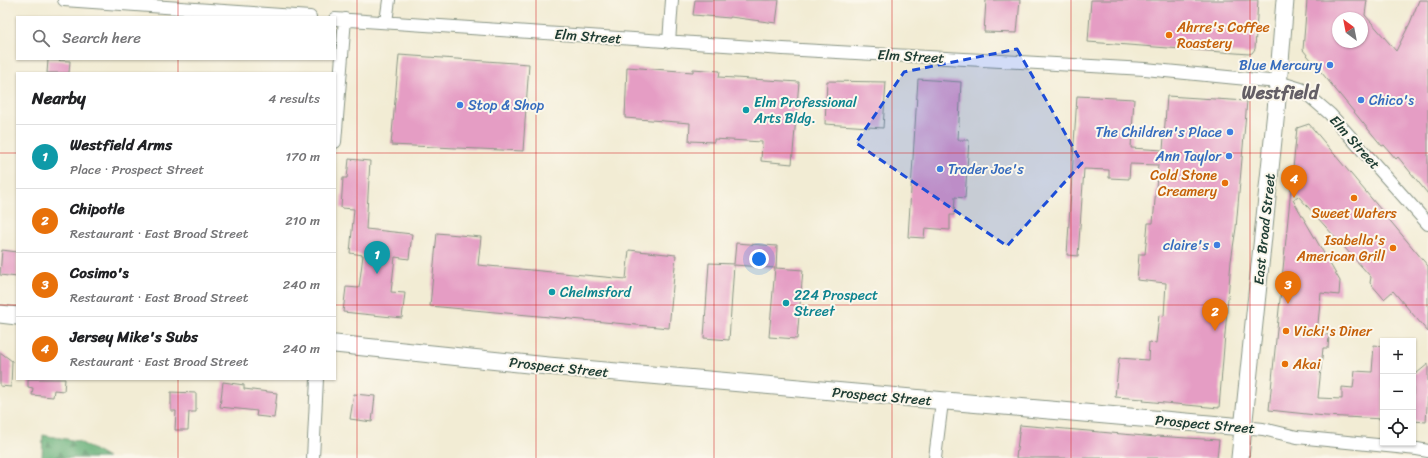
<!DOCTYPE html>
<meta charset="utf-8">
<style>
body{margin:0;font-family:Sriracha,sans-serif;background:#f6f6f6;color:#202124}
.controls{position:absolute;right:12px;bottom:12px;display:grid;overflow:hidden;border-radius:0px;box-shadow:0 1px 3px #0004}
.controls button{width:36px;height:36px;display:grid;place-items:center;padding:0;border:0;border-bottom:1px solid #e0e0e0;background:#fff;color:#202124;font:20px sans-serif}
.compass{position:absolute;left:1332px;top:12px;width:36px;height:36px;border-radius:50%;background:#fff;box-shadow:0 1px 3px #0004;rotate:328deg}
.you{position:absolute;left:759px;top:259px;width:14px;height:14px;margin:-10px;border:3px solid #fff;border-radius:50%;background:#1a73e8;box-shadow:0 0 0 6px #1a73e833}
.badge{display:grid;place-items:center;width:26px;height:26px;border-radius:50%;background:#111827;color:#fff;font-size:13px;font-weight:700}
.pin{position:absolute;translate:-50% -33px;filter:drop-shadow(0 1px 2px #0008)}
.pin::after{content:'';position:absolute;top:21px;width:14px;height:12px;background:inherit;clip-path:polygon(0 0,100% 0,50% 100%)}
.list{margin:0;padding:0;list-style:none}
h2{display:flex;justify-content:space-between;align-items:center;height:52px;margin:0;padding:0 16px;font-size:17px}
h2 small{font-size:13px;font-weight:400;color:#757577}
.list li{display:grid;grid-template-columns:26px 1fr auto;gap:12px;align-items:center;box-sizing:border-box;height:64px;padding:0 16px;border-top:1px solid #e0e0e0}
.list b{display:block;font-size:15px;white-space:nowrap}
.list p{margin:0;font-size:13px;white-space:nowrap;color:#757577}
.list em{font-size:13px;font-style:normal;color:#757577}
.icon{flex:none;width:22px;height:22px;fill:none;stroke:currentColor;stroke-width:2;stroke-linecap:round;stroke-linejoin:round}
.map{position:relative;flex:none;width:1428px;height:458px;overflow:hidden}
.search{position:absolute;background:#fff;box-shadow:0 1px 3px #0004;left:16px;top:16px;width:320px;height:44px;display:flex;align-items:center;gap:10px;box-sizing:border-box;padding:0 14px;border-radius:0px;color:#757577;font-size:15px}
.panel{position:absolute;background:#fff;box-shadow:0 1px 3px #0004;left:16px;top:72px;width:320px;height:308px;border-radius:0px}
.map>svg:first-child{display:block}
</style>
<div class="map">
<svg width="1428" height="458" viewBox="0 0 1428 458">
<defs>
<pattern id="forest-firs" width="22" height="20" patternUnits="userSpaceOnUse"><rect width="22" height="20" fill="#63ae76"/><path d="M5 1l3.5 6h-7zM16 11l3.5 6h-7z" fill="#518f62"/></pattern>
</defs>
<rect width="100%" height="100%" fill="#fbf7ec"/>
<filter id="ink" filterUnits="userSpaceOnUse"><feTurbulence type="fractalNoise" baseFrequency=".025" numOctaves="2"/><feDisplacementMap in="SourceGraphic" scale="8" xChannelSelector="R" yChannelSelector="G"/><feConvolveMatrix kernelMatrix="1 2 1 2 8 2 1 2 1" color-interpolation-filters="sRGB"/></filter>
<filter id="wash" filterUnits="userSpaceOnUse"><feTurbulence type="fractalNoise" baseFrequency=".012" numOctaves="4" result="noise"/><feDisplacementMap in="SourceGraphic" scale="16" xChannelSelector="R" yChannelSelector="G"/><feGaussianBlur stdDeviation="0.9" result="paint"/><feColorMatrix in="noise" values="0 0 0 0 0 0 0 0 0 0 0 0 0 0 0 0 0 1.4 0 .05"/><feComposite in="paint" operator="in"/></filter>
<g filter="url(#wash)">
<rect width="100%" height="100%" fill="#f2ecd4"/>
<path fill="url(#forest-firs)" stroke="#417655" d="M43,435L78,441L108,458H42Z"/>
<g id="blocks">
<path fill="#e59dc4" fill-rule="evenodd" d="M695,0H779L776,23L730,17V18L693,15Z
M986,0H1020L1017,33L984,32Z
M1091,0H1258L1255,49L1252,53L1249,54L1088,42Z
M1307,0H1367L1365,15L1396,51L1410,23L1419,0H1428V194L1398,157L1396,159L1384,145L1382,146L1303,50ZM1338,18H1362V42H1338Z
M399,55L529,64L523,151L391,145Z
M48,60L70,61L69,73H47Z
M627,67L693,72V69L720,71L719,77L799,82L792,164L761,161L762,142L714,139V142L689,141L690,123L625,118Z
M918,79L961,82L958,140H969L965,198L955,197L954,215H950V230L925,228L924,238L908,237Z
M827,81L886,82L883,128L825,124Z
M1077,96L1134,99L1131,148L1163,150L1167,96L1247,101L1236,228L1231,261L1219,408L1143,401L1144,399L1115,397L1119,358L1148,360L1149,342L1156,343L1159,315L1164,316L1166,283L1137,280L1139,254H1145L1148,223H1153L1158,165L1130,164L1129,179L1109,178V170L1084,169L1078,256L1067,255Z
M1309,124L1428,266V332L1393,291L1384,299L1370,283L1371,277L1298,196L1293,200L1340,281L1339,295L1321,293L1317,334L1329,335L1328,348H1323L1318,398L1342,399V387L1353,388L1355,371L1372,372L1374,345L1383,346V419L1325,416L1269,410L1297,128Z
M349,159L370,161L366,229L412,234L409,259L395,257L391,292L405,293L402,318L343,312L346,287L359,288L363,255L350,253L354,209L341,208L343,178H347Z
M437,233L481,237L478,265L626,279L629,250L676,255L669,328L430,306Z
M736,243L777,246L776,268L803,270L797,339L769,337L775,268L734,265L729,340L704,338L709,263L734,264Z
M2,250L17,252V277L0,275Z
M0,352L12,361L11,387L0,386Z
M1428,364V393L1426,422L1413,421V373H1417Z
M28,379H65L64,391L54,390L53,397L32,395L33,388L28,387Z
M223,382L244,385V389L277,393L274,418L256,416L257,411L220,407Z
M171,392L196,393V412H189L188,430H175L176,411H171Z
M354,394L375,396L372,422L350,419Z
M1020,425L1156,437V436L1219,440L1217,458H1016Z"/>
</g>
</g>
<g filter="url(#ink)">
<use href="#blocks" fill-opacity="0" stroke="#889484" stroke-width="1"/>
<g fill="none" stroke-linecap="round" stroke-linejoin="round">
<defs>
<path id="street" d="M64,0L310,17
M335,19L783,49L1145,69L1278,82L1301,89L1330,114L1428,224
M386,22L389,0
M669,42L672,0
M335,142L345,19
M1243,427L1263,429L1297,437L1417,449L1428,451
M313,458L317,379
M935,458L942,402"/>
<path id="secondary" d="M0,314L17,316
M335,344L548,366L1243,427
M1240,458L1276,111L1285,0"/>
</defs>
<use href="#street" stroke="#889484" stroke-width="14"/>
<use href="#secondary" stroke="#889484" stroke-width="19"/>
<use href="#street" stroke="#fff" stroke-width="12"/>
<use href="#secondary" stroke="#fff" stroke-width="17"/>
</g>
</g>
<path fill="#1d4ed8" fill-opacity="0.2" stroke="#1d4ed8" stroke-width="3" stroke-dasharray="8 5" stroke-linejoin="round" d="M1017,49L1082,163L1007,246L856,143L904,72Z"/>
<path fill="none" stroke="#d62828" stroke-width="1" stroke-opacity="0.55" d="M178,0V17M357,0V458M536,0V458M714,0V458M892,0V458M1071,0V458M1250,0V458M178,59V73M0,153H17M335,153H1428M0,305H17M335,305H1428M178,379V458"/>
<g fill="#e8710a" stroke="#fbf7ec" stroke-width="1.5">
<circle cx="1169" cy="35" r="4"/>
<circle cx="1225" cy="183" r="4"/>
<circle cx="1354" cy="198" r="4"/>
<circle cx="1393" cy="248" r="4"/>
<circle cx="1286" cy="331" r="4"/>
<circle cx="1285" cy="364" r="4"/>
</g>
<g fill="#3f7fe0" stroke="#fbf7ec" stroke-width="1.5">
<circle cx="1330" cy="65" r="4"/>
<circle cx="1361" cy="100" r="4"/>
<circle cx="460" cy="105" r="4"/>
<circle cx="1230" cy="132" r="4"/>
<circle cx="1229" cy="156" r="4"/>
<circle cx="940" cy="169" r="4"/>
<circle cx="1217" cy="245" r="4"/>
</g>
<g fill="#0f9aa8" stroke="#fbf7ec" stroke-width="1.5">
<circle cx="746" cy="110" r="4"/>
<circle cx="552" cy="292" r="4"/>
<circle cx="786" cy="303" r="4"/>
</g>
<g text-anchor="middle" stroke-width="4" stroke-linejoin="round" paint-order="stroke">
<g font-size="14" fill="#c56008" stroke="#fbf7ec" text-anchor="start">
<text x="1177" y="32">Ahrre's Coffee<tspan x="1177" dy="16">Roastery</tspan></text>
<text x="1217" y="180" text-anchor="end">Cold Stone<tspan x="1217" dy="16">Creamery</tspan></text>
<text x="1354" y="218" text-anchor="middle">Sweet Waters</text>
<text x="1385" y="245" text-anchor="end">Isabella's<tspan x="1385" dy="16">American Grill</tspan></text>
<text x="1294" y="336">Vicki's Diner</text>
<text x="1293" y="369">Akai</text>
</g>
<g font-size="14" fill="#1f3d34" stroke="#fbf7ec">
<text transform="translate(588 36) rotate(4)" y="5">Elm Street</text>
<text transform="translate(911 56) rotate(3)" y="5">Elm Street</text>
<text transform="translate(1355 142) rotate(48)" y="5">Elm Street</text>
<text transform="translate(1264 229) rotate(-84)" y="5">East Broad Street</text>
<text transform="translate(559 367) rotate(6)" y="5">Prospect Street</text>
<text transform="translate(882 396) rotate(5)" y="5">Prospect Street</text>
<text transform="translate(1205 424) rotate(5)" y="5">Prospect Street</text>
</g>
<g font-size="14" fill="#366cbe" stroke="#fbf7ec" text-anchor="end">
<text x="1322" y="70">Blue Mercury</text>
<text x="1369" y="105" text-anchor="start">Chico's</text>
<text x="468" y="110" text-anchor="start">Stop &amp; Shop</text>
<text x="1222" y="137">The Children's Place</text>
<text x="1221" y="161">Ann Taylor</text>
<text x="948" y="174" text-anchor="start">Trader Joe's</text>
<text x="1209" y="250">claire's</text>
</g>
<g font-size="14" fill="#0d838f" stroke="#fbf7ec" text-anchor="start">
<text x="754" y="107">Elm Professional<tspan x="754" dy="16">Arts Bldg.</tspan></text>
<text x="560" y="297">Chelmsford</text>
<text x="794" y="300">224 Prospect<tspan x="794" dy="16">Street</tspan></text>
</g>
<g font-size="18" font-weight="bold" fill="#645f66" stroke="#fbf7ec">
<text x="1280" y="99">Westfield</text>
</g>
</g>
</svg>
<div class="controls">
<button>+</button>
<button>−</button>
<button><svg class="icon" aria-label="locate" viewBox="0 0 24 24"><circle cx="12" cy="12" r="6"/><path d="M12 2v4M12 18v4M2 12h4M18 12h4"/></svg></button>
</div>
<svg class="compass" viewBox="-18 -18 36 36"><path d="M0-13l5 13h-10z" fill="#e53935"/><path d="M0 13l5-13h-10z" fill="#757577"/></svg>
<div class="you"></div>
<div class="pin badge" style="left:377px;top:274px;background:#0f9aa8">1</div>
<div class="pin badge" style="left:1215px;top:331px;background:#e8710a">2</div>
<div class="pin badge" style="left:1288px;top:304px;background:#e8710a">3</div>
<div class="pin badge" style="left:1294px;top:198px;background:#e8710a">4</div>
<div class="search"><svg class="icon" aria-label="search" viewBox="0 0 24 24"><circle cx="10" cy="10" r="6"/><path d="M15 15l6 6"/></svg>Search here</div>
<section class="panel">
<h2>Nearby<small>4 results</small></h2>
<ul class="list">
<li><span class="badge" style="background:#0f9aa8">1</span><div><b>Westfield Arms</b><p>Place · Prospect Street</p></div><em>170 m</em></li>
<li><span class="badge" style="background:#e8710a">2</span><div><b>Chipotle</b><p>Restaurant · East Broad Street</p></div><em>210 m</em></li>
<li><span class="badge" style="background:#e8710a">3</span><div><b>Cosimo's</b><p>Restaurant · East Broad Street</p></div><em>240 m</em></li>
<li><span class="badge" style="background:#e8710a">4</span><div><b>Jersey Mike's Subs</b><p>Restaurant · East Broad Street</p></div><em>240 m</em></li>
</ul>
</section>
</div>
